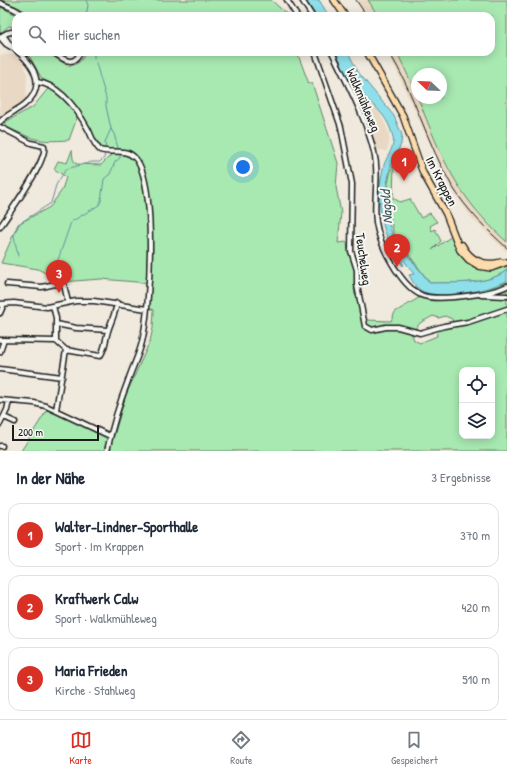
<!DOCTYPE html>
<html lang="de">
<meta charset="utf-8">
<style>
body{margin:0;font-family:"Patrick Hand",sans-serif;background:#f6f6f7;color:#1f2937}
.controls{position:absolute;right:12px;bottom:12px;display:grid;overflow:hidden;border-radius:8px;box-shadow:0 2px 10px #0003}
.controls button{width:36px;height:36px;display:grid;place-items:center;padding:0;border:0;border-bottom:1px solid #e0e1e3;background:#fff;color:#1f2937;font:20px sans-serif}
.compass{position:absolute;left:411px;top:68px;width:36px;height:36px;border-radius:50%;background:#fff;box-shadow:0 2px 10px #0003;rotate:293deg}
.scale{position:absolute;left:12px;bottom:10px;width:87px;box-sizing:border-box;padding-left:4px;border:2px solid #1c1c1c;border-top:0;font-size:11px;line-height:14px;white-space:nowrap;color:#1c1c1c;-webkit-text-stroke:3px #f6f6f2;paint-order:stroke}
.you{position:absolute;left:243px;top:167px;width:14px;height:14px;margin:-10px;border:3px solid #fff;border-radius:50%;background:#1a73e8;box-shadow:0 0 0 6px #1a73e833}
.badge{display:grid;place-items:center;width:26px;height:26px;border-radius:50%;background:#d93025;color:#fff;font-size:13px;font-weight:700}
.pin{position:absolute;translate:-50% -33px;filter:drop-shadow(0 1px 2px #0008)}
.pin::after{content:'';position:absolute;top:21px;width:14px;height:12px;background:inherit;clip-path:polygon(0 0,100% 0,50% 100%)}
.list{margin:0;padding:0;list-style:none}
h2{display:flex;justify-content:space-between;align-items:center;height:52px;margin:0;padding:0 16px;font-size:17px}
h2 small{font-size:13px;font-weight:400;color:#747a83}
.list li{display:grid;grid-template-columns:26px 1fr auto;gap:12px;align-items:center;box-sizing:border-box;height:64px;margin:0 8px 8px;padding:0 8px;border:1px solid #e0e1e3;border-radius:12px}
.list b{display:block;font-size:15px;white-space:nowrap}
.list p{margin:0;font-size:13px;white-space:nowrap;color:#747a83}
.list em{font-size:13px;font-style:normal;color:#747a83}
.icon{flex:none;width:22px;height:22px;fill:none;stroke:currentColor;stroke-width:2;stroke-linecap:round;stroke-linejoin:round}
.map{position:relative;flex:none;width:507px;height:451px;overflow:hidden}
.search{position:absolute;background:#fff;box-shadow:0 2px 10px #0003;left:12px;right:12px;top:12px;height:44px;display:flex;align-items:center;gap:10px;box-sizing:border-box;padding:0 14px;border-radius:12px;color:#747a83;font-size:15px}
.sheet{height:268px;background:#fff}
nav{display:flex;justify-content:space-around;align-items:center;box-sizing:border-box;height:56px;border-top:1px solid #e0e1e3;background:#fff;font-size:11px;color:#747a83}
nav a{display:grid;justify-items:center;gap:2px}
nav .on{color:#d93025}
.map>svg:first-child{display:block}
</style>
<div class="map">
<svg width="507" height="451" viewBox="0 0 507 451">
<rect width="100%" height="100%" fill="#f0e9dd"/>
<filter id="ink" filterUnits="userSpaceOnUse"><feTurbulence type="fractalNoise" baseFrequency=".025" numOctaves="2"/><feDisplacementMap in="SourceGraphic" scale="8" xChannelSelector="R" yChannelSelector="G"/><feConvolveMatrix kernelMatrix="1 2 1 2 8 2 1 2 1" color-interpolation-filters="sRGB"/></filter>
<g filter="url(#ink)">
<path fill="#e9d9c4" d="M355,0H368L378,16H365Z
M388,52H397L414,86L442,158L478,214L507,242V252L471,217L448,183Z
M15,54L23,60L27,74L26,100L0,117V55Z
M352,86L378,109L389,133V145L386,152L383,150L376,151L364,113L350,88Z"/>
<path fill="#a8e9b2" stroke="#628267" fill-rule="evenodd" d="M0,0H271L289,16H31L20,8Z
M368,0H507V242C457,197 442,159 418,98H441V74H417V95L397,52H491V16H378Z
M0,7L19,16H16V28L9,26L0,33Z
M24,52H47L68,66C76,65 84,61 84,52H297L309,84L312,83L338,163L336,187L341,213L338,243L347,242L348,253L351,254C354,265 359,279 354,289L355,295L361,299L366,320L391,321L395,312L427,293L451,294L470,292L497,286L507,281V451H21L47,410L67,416L113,439L126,395L150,341L153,328L154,310L149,308L151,276L148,283L101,279L61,282L38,269L1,263L18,224L50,207L62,190L66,177L54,169L58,161L67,163L72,150L73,159L76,164L101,165L112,154L124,151L120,149L113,150L103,149L78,115L69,140C37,142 34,140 5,126V122L33,107L52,84L42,79L30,57ZM433,316L439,318L445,316L452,319L453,322L436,329L437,336L420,343L414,340L411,332L412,329H415L420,323ZM462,370H492V436H462Z
M394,165L393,198L400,202L410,199L421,218L430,213L437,222L430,226L432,231L435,229L441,241L432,250L452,236C462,263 477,278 507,266V270C487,286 454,282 430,283L394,235L391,222L388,183L391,170Z"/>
<path fill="#8fdfea" stroke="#619198" d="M306,0H319L329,16H316Z
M336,52H348L358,72L394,116L402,135L401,144L390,169L387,184L389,224L393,237L430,283C454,282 487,286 507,270V281C487,290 449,299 427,293C417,291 413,282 409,275L414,274L403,259L398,255L404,265L403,266C381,236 374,201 384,165C387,155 395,148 393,137C386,109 367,103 351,82C344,74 341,61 336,52Z"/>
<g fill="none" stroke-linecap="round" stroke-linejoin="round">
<path stroke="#619198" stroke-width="1" d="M86,0L88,5L86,16
M94,52V58
M96,63L106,98V106L111,129L114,134L118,148
M106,149L105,142L111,129
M18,256L14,236L16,230L20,223L51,203L56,185L66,169L92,162H100L104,158L105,153
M53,265L58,260L71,222L99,205L101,201L104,179L110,174L115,162L120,158V156"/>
<defs>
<path id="minor" d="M287,0L297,16
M302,0L312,16
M0,3L14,9L26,16
M3,35L11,46
M0,37L6,44L16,50
M0,37L7,33L16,31
M53,52C62,59 75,68 80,52
M315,52L341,127L352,184L351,251L357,270V285L365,326L372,330L386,327H398L420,333L444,326L468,322L507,309
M332,52C348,85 365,116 374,152C380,175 373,199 376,222C379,244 400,285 421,295C436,302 492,294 507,286
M37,82C60,85 77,109 88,129C92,136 93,144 100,150C111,154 125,148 134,157C158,179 150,310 142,342C139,355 132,368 128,381C119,404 112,428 107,451
M0,122C7,114 17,111 25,104C46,87 35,66 18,52
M0,127L31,143L44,146C48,161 9,213 0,227
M7,284L42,287L55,284L64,285L68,302
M481,295L507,296
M0,304L14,303L47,307L76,301H94L147,309
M53,306L56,318V341L66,350L56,410
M0,313L4,304
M56,324L76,328L108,330
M0,340H4L0,352
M4,340L56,341
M66,350L100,356C106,348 105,340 108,331C111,321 115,315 117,303
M0,369L62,377
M0,400L34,403L46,406L110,436
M4,417L15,422
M0,424L7,410L9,401
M0,446H2"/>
<path id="major" d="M334,0L345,16
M367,52L403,116L423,173L446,214L460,250L469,260L479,266L491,268L507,262
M462,245C470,260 484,267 501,262"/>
</defs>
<use href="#minor" stroke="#1c1c1c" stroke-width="7"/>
<use href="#major" stroke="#1c1c1c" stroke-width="8"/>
<use href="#minor" stroke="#f6f6f2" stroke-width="4"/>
<use href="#major" stroke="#fcdcac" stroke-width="5.5"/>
<path stroke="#1c1c1c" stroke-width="1" d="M356,0L367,16
M389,52C415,94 427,144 452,186C467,210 486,229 507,248"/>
</g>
</g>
<g text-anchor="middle" stroke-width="4" stroke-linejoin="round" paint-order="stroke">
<g font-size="13" fill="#1c1c1c" stroke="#f6f6f2">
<text transform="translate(364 100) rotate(67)" y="5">Walkmühleweg</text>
<text transform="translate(442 181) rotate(63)" y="5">Im Krappen</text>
<text transform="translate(364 259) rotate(82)" y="5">Teuchelweg</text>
</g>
<g font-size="14" font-style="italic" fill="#3e565a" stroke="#f6f6f2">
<text transform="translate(386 207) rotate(-94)" y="5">Nagold</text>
</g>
</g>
</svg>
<div class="controls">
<button><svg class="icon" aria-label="locate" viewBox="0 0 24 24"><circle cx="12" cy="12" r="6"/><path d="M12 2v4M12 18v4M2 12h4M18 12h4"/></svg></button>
<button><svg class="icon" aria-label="layers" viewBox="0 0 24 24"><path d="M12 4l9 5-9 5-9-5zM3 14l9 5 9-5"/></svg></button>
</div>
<svg class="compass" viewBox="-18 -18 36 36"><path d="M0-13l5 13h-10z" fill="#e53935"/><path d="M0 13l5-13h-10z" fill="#747a83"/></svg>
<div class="scale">200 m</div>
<div class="you"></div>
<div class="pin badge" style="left:404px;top:181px">1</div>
<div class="pin badge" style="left:397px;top:267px">2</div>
<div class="pin badge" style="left:59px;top:293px">3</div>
<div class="search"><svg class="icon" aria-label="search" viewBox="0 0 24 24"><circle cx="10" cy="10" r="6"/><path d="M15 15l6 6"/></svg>Hier suchen</div>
</div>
<section class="sheet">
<h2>In der Nähe<small>3 Ergebnisse</small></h2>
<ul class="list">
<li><span class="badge">1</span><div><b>Walter-Lindner-Sporthalle</b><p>Sport · Im Krappen</p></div><em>370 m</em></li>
<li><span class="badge">2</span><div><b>Kraftwerk Calw</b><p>Sport · Walkmühleweg</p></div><em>420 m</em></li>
<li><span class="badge">3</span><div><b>Maria Frieden</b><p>Kirche · Stahlweg</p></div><em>510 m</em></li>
</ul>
</section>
<nav>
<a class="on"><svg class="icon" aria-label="map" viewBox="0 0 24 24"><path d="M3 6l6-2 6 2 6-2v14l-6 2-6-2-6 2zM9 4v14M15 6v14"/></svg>Karte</a>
<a><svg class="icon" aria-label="directions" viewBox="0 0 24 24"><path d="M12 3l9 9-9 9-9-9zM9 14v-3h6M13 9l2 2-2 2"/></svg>Route</a>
<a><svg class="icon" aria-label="saved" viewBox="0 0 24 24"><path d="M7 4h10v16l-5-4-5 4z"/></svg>Gespeichert</a>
</nav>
